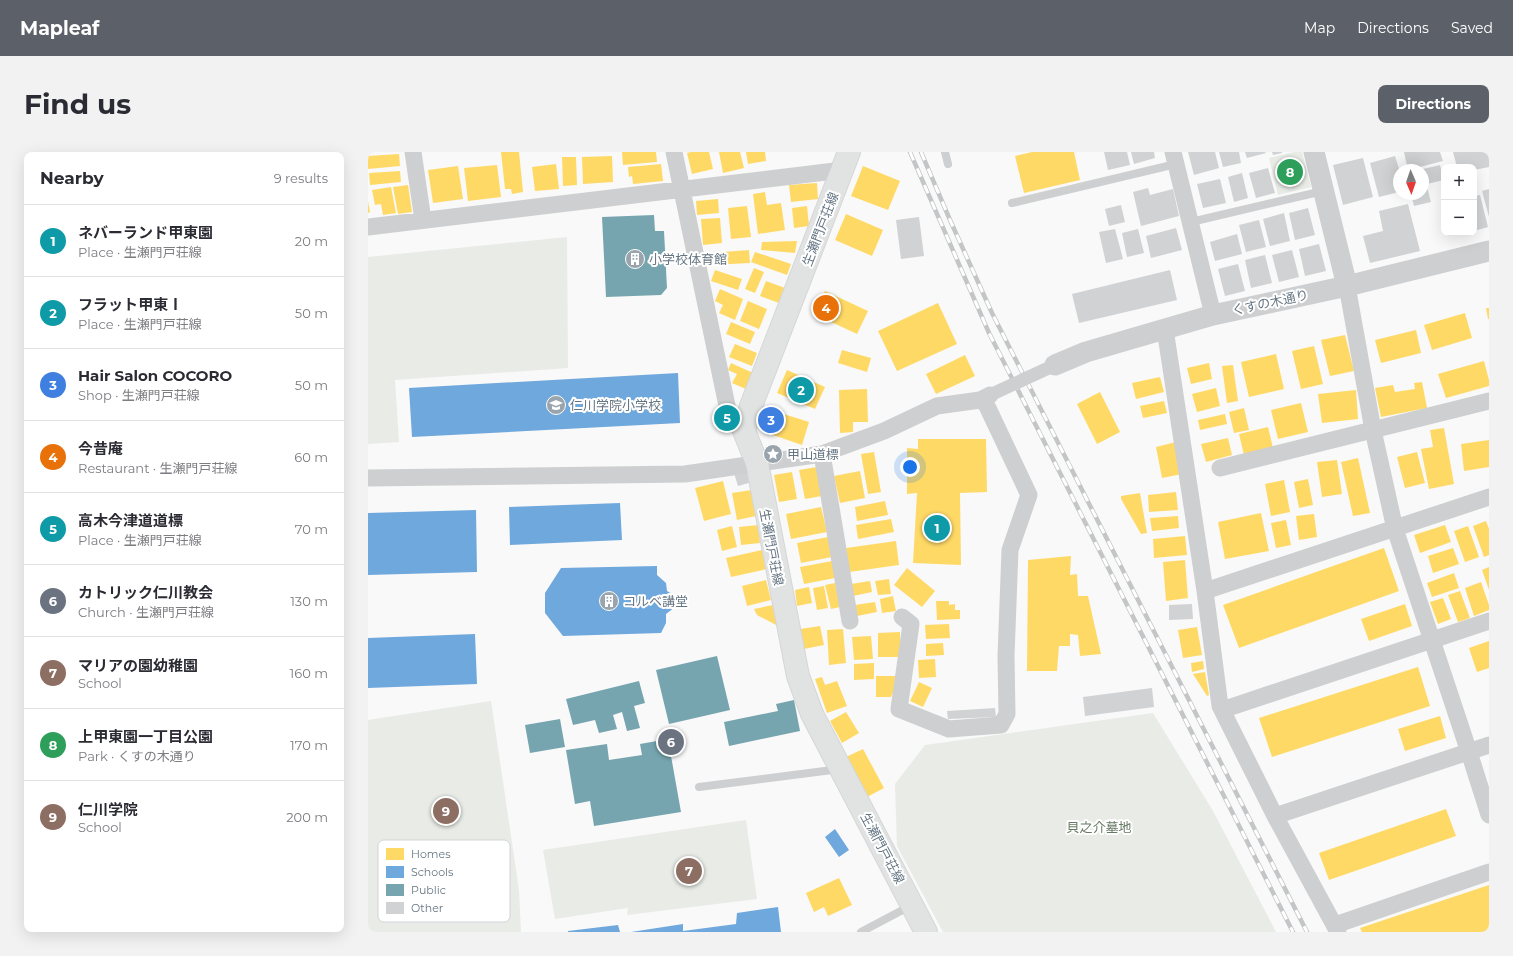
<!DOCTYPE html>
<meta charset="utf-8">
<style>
body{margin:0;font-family:Montserrat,"Noto Sans JP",sans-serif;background:#f2f2f3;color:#2b2b33}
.controls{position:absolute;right:12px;top:12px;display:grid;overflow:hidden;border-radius:8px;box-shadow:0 4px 16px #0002}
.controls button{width:36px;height:36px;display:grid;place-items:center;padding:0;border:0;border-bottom:1px solid #e1e1e2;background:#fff;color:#2b2b33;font:20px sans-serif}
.compass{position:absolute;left:1025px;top:12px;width:36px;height:36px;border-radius:50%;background:#fff;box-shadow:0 4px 16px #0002;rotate:178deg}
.you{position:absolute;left:542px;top:315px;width:14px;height:14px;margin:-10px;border:3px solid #fff;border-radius:50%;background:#1a73e8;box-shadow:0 0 0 6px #1a73e833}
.badge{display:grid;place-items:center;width:26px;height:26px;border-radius:50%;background:#5c6169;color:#fff;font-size:13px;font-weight:700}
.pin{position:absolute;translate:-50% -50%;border:2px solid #fff;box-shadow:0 1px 4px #0006}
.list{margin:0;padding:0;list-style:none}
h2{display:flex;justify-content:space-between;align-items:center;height:52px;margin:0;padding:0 16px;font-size:17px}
h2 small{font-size:13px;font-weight:400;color:#7c7c81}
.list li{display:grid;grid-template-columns:26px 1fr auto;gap:12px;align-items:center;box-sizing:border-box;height:72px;padding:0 16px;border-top:1px solid #e1e1e2}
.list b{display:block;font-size:15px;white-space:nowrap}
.list p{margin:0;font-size:13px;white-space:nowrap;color:#7c7c81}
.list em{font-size:13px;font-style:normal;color:#7c7c81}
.map{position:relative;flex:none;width:1121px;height:780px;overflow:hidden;border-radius:8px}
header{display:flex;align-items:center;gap:24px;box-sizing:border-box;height:56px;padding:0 20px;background:#5c6169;color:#fff}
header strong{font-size:19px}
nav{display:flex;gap:22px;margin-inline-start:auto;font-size:14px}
.intro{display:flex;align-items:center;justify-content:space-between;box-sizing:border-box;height:96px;padding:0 24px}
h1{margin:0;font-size:28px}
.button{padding:10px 18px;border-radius:8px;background:#5c6169;color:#fff;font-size:14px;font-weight:700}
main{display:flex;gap:24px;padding:0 24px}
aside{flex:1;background:#fff;border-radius:8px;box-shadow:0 4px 16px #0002}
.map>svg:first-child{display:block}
</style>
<header>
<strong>Mapleaf</strong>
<nav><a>Map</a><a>Directions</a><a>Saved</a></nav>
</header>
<div class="intro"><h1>Find us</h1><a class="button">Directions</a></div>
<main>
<aside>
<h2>Nearby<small>9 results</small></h2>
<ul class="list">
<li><span class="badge" style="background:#0f9aa8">1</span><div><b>ネバーランド甲東園</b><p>Place · 生瀬門戸荘線</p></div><em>20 m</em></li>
<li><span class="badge" style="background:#0f9aa8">2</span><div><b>フラット甲東Ⅰ</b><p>Place · 生瀬門戸荘線</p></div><em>50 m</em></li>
<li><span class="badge" style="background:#3f7fe0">3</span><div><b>Hair Salon COCORO</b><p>Shop · 生瀬門戸荘線</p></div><em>50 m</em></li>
<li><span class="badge" style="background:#e8710a">4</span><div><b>今昔庵</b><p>Restaurant · 生瀬門戸荘線</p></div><em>60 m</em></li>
<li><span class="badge" style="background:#0f9aa8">5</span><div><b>高木今津道道標</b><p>Place · 生瀬門戸荘線</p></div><em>70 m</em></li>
<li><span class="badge" style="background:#6b7280">6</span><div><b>カトリック仁川教会</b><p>Church · 生瀬門戸荘線</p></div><em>130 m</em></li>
<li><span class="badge" style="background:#8d6e63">7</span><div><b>マリアの園幼稚園</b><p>School</p></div><em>160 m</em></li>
<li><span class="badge" style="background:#2e9e5b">8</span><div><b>上甲東園一丁目公園</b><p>Park · くすの木通り</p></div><em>170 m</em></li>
<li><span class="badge" style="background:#8d6e63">9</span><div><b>仁川学院</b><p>School</p></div><em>200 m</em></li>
</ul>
</aside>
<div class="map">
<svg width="1121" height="780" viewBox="0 0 1121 780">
<rect width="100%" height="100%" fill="#f9f9f9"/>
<path fill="#e8ebe6" d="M926,0H934L943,35L910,43L901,6Z
M199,85L200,216L27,228L31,290L0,292V105Z
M123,549L151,738L153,780H0V568Z
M785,561L845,659L908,780H575L529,694L527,632L557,593Z
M378,668L389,747L259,763L260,756L187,767L175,698Z"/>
<path fill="#ffd966" d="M133,0H151L155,40L144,42L143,37H137Z
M254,0H288L289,10L255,13Z
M323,0H341L345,17L324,22L319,1Z
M351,0H372L376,16L355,21Z
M378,0H397L398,9L380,12Z
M664,0H706L712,28L656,41L647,4Z
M31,2L32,14L0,17V4Z
M244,4L245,30L215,32L214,5Z
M194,5H208L209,33L195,34Z
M188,12L191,37L167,39L164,15Z
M293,12L295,29L265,32L264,24L261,25L260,15Z
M129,13L133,45L100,49L96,16Z
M90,14L95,47L65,51L60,18Z
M495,14L532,29L520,58L483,44Z
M32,19L33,30L2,33L1,21Z
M449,31L450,47L423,50L421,33Z
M40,33L44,60L30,62L25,35Z
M23,35L28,61L15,63L13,52L7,53L4,38Z
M397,40L399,53L413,51L417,78L390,82L385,42Z
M350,47L351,61L329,63L328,49Z
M0,49L2,60L0,61Z
M379,54L383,85L363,87L360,56Z
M439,54L441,74L426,76L424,56Z
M478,62L515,78L504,104L467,88Z
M352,66L354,91L335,93L333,67Z
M429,89L427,101L393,98L394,90Z
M381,98L382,111L343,113L342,101Z
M387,100L423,112L419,123L383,110Z
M386,116L396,120L387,141L377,137Z
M347,118L374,127L370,138L343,129Z
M398,129L417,136L411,151L392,144Z
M352,137L375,147L367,168L351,161L355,153L347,149Z
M457,139L500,159L489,182L446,162Z
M380,149L399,157L391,177L372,169Z
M570,151L589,192L529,219L510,179Z
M1118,156H1121V167H1120Z
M1097,161L1104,186L1064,198L1056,173Z
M363,170L387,180L382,192L358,182Z
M1048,178L1053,201L1013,211L1007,188Z
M977,183L986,219L962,224L953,188Z
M367,192L389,201L384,214L361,205Z
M946,194L955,232L933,237L924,199Z
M474,198L503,206L499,220L470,211Z
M908,202L916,237L881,245L873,210Z
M597,203L607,224L568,242L558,222Z
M1116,209L1121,228V234L1078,246L1070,222Z
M363,211L385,221L378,237L364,231L369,222L360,218Z
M841,211L844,227L823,232L819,216Z
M865,213L870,249L859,251L854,214Z
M419,218L457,235L447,257L409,241Z
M792,225L796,240L768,247L764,231Z
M1054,230L1059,256L1013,265L1007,236L1025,233L1027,240L1047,237L1046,231Z
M848,236L852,254L829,260L824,242Z
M499,237L500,270H485V280L472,281L471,238Z
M988,238L990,267L954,271L950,242Z
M732,240L752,280L729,292L709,252Z
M796,249L799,261L775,266L772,254Z
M933,251L940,280L910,287L903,258Z
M876,256L881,278L866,281L861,260Z
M400,257L441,270L434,293L393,279Z
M857,262L859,272L832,278L830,268Z
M900,275L905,296L876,303L871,282Z
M1076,276L1086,332L1061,337L1053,297L1065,295L1062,278Z
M860,286L864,303L838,310L833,292Z
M550,287H618L619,340L592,341L593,413L545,411L549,341L539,342V296L550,297Z
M1121,288V315L1096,319L1093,292Z
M808,290L814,322L794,326L788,295Z
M506,300L513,340L500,342L493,302Z
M1049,300L1057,331L1037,336L1029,305Z
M990,306L1002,361L985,364L973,310Z
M969,308L974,342L954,345L949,310Z
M449,315L454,344L437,347L431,318Z
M492,319L497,346L472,351L466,324Z
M424,320L429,347L411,350L406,323Z
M940,327L945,353L931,356L926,330Z
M916,328L922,360L903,364L897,332Z
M355,329L363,362L336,369L327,336Z
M384,338L388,364L369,368L364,341Z
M808,340L810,358L781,360L780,343Z
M772,341L779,381L773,382L753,347V344Z
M517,349L520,363L489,369L487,355Z
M453,355L459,380L423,387L418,362Z
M893,361L901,399L857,407L850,370Z
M946,362L949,385L931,388L928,364Z
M810,364L811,376L784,379L782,366Z
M523,367L526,380L490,387L488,373Z
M918,368L923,393L908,396L903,371Z
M1118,369L1121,377V403L1116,405L1105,374Z
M390,373L392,391L373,393L371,375Z
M1077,373L1083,390L1052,401L1046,383Z
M364,374L369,395L354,399L349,378Z
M1100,374L1111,405L1097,410L1086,379Z
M817,384L819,403L786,406L785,387Z
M460,385L464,405L433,411L429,391Z
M528,389L531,413L481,420L478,396Z
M1016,396L1031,439L871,496L855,453Z
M1085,396L1091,412L1065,421L1060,404Z
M394,398L399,417L363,425L358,406Z
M703,404L702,423L709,422L710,444H720L733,502L712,504L710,483L702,482V494H691L689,519H659L660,408Z
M817,408L820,446L798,449L795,410Z
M464,409L467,426L436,432L432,415Z
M1121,415V438L1114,418Z
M539,416L567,439L554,455L526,433Z
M1086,421L1091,436L1064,445L1059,431Z
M521,427L523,442L510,443L507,429Z
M398,428L403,448L379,454L374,434Z
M502,429L504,440L485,444L483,432Z
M1113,430L1121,453V458L1106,464L1097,436Z
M467,431L472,455L463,457L457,433Z
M456,434L460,456L449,458L445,436Z
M441,435L444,451L429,454L427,438Z
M1092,439L1102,466L1090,470L1080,443Z
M525,444L528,459L514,461L512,447Z
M1075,446L1083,467L1070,472L1062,450Z
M568,449H581V453L587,452V458H592V467L569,468Z
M507,450L509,460L489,464L487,453Z
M1037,452L1044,474L1001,489L993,467Z
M405,453L410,474L389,463L386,457Z
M581,472L582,486L558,487L557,473Z
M452,474L456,493L436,497L432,477Z
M829,475L834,503L815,506L810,478Z
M475,477L478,511L461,513L459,478Z
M532,480V505H510V481Z
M503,484L505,507L486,508L484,485Z
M1121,489V516L1109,520L1101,496Z
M575,491L576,503L558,504V492Z
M567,507L568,525L551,526L550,508Z
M835,509L836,517L824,520L823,511Z
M506,511V527L486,528V512Z
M1050,515L1062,554L904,605L891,566Z
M837,520L841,543L839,544L825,522Z
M508,524H527L528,534L523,545H508Z
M454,525L457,533L469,529L479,554L459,561L447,527Z
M551,530L564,536L555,555L542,549Z
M478,560L491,581L474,591L462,569Z
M1072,564L1078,586L1037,599L1030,577Z
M495,597L516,636L499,645L478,605Z
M1078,657L1088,684L961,728L951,701Z
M471,726L484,753L460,764L456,755L446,760L438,741Z
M1121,733V780H994L992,776Z"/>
<path fill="#6fa8dc" d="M310,221L312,271L44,285L41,236Z
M252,351L254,388L142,393L141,355Z
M108,358L109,420L0,423V361Z
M289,414V423L298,431L299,439L306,443L307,455L298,462V471L293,481L195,484L177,461V441L193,416Z
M107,482L109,532L0,536V486Z
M467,677L481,698L471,705L457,685Z
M410,755L413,780H263L315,772V779L368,772L369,761Z
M250,773L252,780H200V779Z"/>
<path fill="#76a5af" d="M286,63L287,79H296L299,136L293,143L238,145L234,65Z
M349,504L362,558L301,572L288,518Z
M271,529L277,551L266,554L272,576L259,579L254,560L245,563L249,577L231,581L227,568L205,573L198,547Z
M426,548L432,579L361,594L356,570L410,559L408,552Z
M192,567L197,595L162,601L157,573Z
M300,587L313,660L226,674L222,649L207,652L198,598L239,592L241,608L274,603L272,592Z"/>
<path fill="#d0d2d3" d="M736,0H759L762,13L740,18Z
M763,0H786L787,6L766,12Z
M820,0H847L851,16L826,23Z
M851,0H871L873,11L855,15Z
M877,0H897L898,1L879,6Z
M904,0H914V1L905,3Z
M1036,0H1072L1075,9L1040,18Z
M1085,0H1121V15L1106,18V15H1089Z
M1027,4L1031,17V40L1011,45L1002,11Z
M995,6L1005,45L975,53L965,13Z
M1072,13L1076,28L1055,33V17Z
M900,16L907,41L888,46L881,21Z
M874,21L880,46L866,50L860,25Z
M852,27L858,51L835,56L829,32Z
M1059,35L1063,50L1046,54L1043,42H1055V36Z
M780,36L782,43L805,37L811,64L773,74L765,40Z
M1121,37V65L1114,39Z
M1112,43L1120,75L1106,79V44Z
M1040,52L1052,99L1002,111L995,84L1015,79L1011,59Z
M753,53L757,70L741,74L737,57Z
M940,56L947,83L927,88L921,61Z
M916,61L922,89L902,94L895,67Z
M551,65L556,104L533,107L528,68Z
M891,68L898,95L878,100L871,73Z
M808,76L814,98L783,106L778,84Z
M747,77L755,107L738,111L731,80Z
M770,77L776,101L759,105L754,81Z
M869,82L874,102L847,109L842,90Z
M951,92L958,119L937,124L931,97Z
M924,98L931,125L911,130L904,103Z
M897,103L904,131L883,136L877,108Z
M870,112L877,139L857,144L850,117Z
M802,118L809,148L711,171L704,142Z
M381,318L384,330L370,334L366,321Z
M824,452L825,467L801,468V453Z
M784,536L786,555L717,564L715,545Z
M627,556L628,565L580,567L579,559Z"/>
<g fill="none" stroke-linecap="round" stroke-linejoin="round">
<defs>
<path id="secondary" d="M481,0L383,254L376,279L389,311L430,524L444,562L558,780"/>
</defs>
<use href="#secondary" stroke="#d5d6d7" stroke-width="24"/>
<path stroke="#cecfd0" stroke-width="8" d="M577,0L580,12
M644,51L808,12
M823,70L955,39
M331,635L472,617
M493,780L544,753"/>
<path stroke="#cecfd0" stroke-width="17" d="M45,0L55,68
M306,0L362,268L376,279
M805,0L845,163
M0,75L475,18
M979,134L1005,278L1027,377L1101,600L1121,663
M797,177L837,439L852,554L907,664L970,780
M454,302L482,469
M852,316L1121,249
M0,326L317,322L454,302L516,279L569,254L612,248L622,243
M837,439L1121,345
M534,465L543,472L531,557L581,577L633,573L639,562L638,504L642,398L661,343L618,252L612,248
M854,558L1121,469
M907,664L1121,593
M967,773L1121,720"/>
<path stroke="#cecfd0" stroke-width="21" d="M946,0L979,134
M687,213L718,200L845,163L979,134L1121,99"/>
<use href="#secondary" stroke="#e1e2e2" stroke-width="22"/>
<defs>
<path id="rail" d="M542,0L621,181L925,780
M553,0L582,68L624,161L939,780"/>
</defs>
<use href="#rail" stroke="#c3c5c6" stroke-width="4.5"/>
<use href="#rail" stroke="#fff" stroke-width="3" stroke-dasharray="9" stroke-linecap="butt"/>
<path stroke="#cecfd0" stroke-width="13" d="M622,243L687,213"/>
</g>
<defs>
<symbol id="building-disc" viewBox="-11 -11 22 22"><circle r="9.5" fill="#99a4ac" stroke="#fff"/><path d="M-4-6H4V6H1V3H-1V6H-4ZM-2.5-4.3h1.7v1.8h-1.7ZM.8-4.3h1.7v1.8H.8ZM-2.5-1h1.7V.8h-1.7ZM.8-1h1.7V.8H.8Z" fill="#fff"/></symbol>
<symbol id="school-disc" viewBox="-11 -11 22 22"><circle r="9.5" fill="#99a4ac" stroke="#fff"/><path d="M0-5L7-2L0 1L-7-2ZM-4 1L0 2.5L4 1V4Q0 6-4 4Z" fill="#fff"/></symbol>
<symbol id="sight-disc" viewBox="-11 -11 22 22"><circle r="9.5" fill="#99a4ac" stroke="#fff"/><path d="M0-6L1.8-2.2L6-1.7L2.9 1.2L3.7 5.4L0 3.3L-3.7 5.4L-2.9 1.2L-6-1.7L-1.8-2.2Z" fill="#fff"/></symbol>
</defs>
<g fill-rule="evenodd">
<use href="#building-disc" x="256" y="96" width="22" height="22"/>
<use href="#school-disc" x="177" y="242" width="22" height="22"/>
<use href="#sight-disc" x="394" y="291" width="22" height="22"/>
<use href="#building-disc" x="230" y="438" width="22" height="22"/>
</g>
<g text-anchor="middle" stroke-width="4" stroke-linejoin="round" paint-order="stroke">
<g font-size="13" fill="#657683" stroke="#fff">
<text transform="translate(452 77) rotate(-69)" y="5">生瀬門戸荘線</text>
<text transform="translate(902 150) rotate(-12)" y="5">くすの木通り</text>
<text transform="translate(404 395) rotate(79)" y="5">生瀬門戸荘線</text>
<text transform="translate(515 696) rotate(62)" y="5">生瀬門戸荘線</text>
</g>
<g font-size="13" fill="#657683" stroke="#fff" text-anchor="start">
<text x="281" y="112">小学校体育館</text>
<text x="202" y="258">仁川学院小学校</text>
<text x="419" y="307">甲山道標</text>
<text x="255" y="454">コルベ講堂</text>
</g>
<g font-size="13" fill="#687a64" stroke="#fff">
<text x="731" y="680">貝之介墓地</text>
</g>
</g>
<rect x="10" y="688" width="132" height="82" rx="6" fill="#fff" stroke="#d1d6da" stroke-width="1"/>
<rect x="18" y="696" width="18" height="12" fill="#ffd966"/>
<rect x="18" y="714" width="18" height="12" fill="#6fa8dc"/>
<rect x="18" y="732" width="18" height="12" fill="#76a5af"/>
<rect x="18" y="750" width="18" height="12" fill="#d0d2d3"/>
<g font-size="11" fill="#657683">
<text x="43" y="706">Homes</text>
<text x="43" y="724">Schools</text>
<text x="43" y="742">Public</text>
<text x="43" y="760">Other</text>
</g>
</svg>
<div class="controls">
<button>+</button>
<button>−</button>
</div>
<svg class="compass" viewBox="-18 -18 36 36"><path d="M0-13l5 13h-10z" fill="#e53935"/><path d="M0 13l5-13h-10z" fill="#7c7c81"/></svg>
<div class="you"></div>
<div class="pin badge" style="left:569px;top:376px;background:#0f9aa8">1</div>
<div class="pin badge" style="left:433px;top:238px;background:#0f9aa8">2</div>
<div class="pin badge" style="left:403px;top:268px;background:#3f7fe0">3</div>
<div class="pin badge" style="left:458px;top:156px;background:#e8710a">4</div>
<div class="pin badge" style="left:359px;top:266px;background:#0f9aa8">5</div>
<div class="pin badge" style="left:303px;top:590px;background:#6b7280">6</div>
<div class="pin badge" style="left:321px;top:719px;background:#8d6e63">7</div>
<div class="pin badge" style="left:922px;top:20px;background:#2e9e5b">8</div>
<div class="pin badge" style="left:78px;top:659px;background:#8d6e63">9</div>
</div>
</main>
